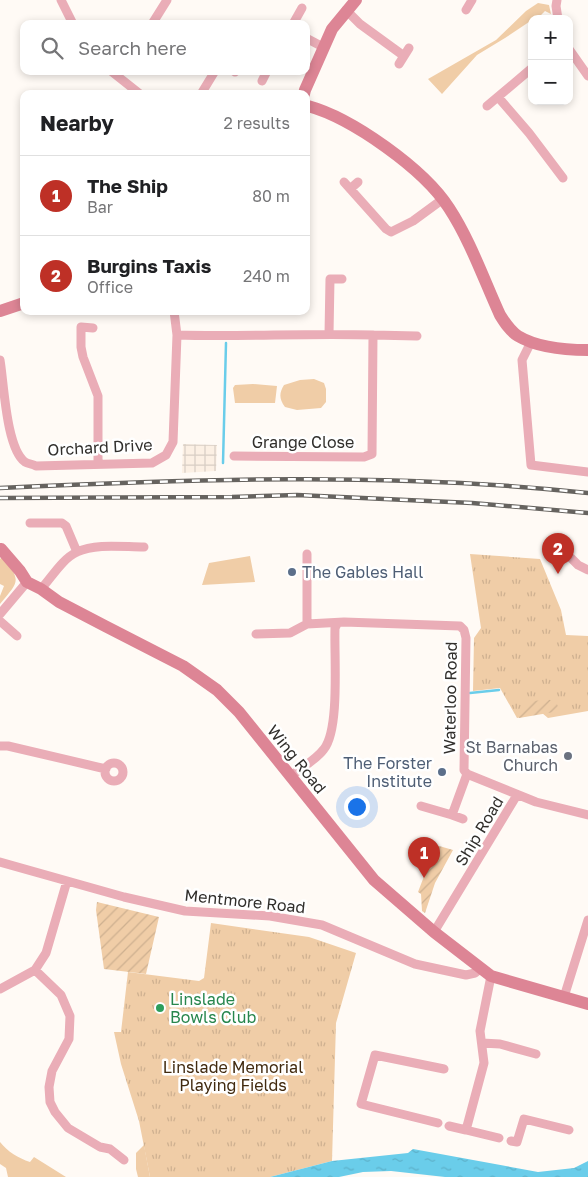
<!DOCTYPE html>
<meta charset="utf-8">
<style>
body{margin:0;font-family:"Golos Text",sans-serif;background:#f6f6f6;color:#202124}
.controls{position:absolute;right:15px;top:15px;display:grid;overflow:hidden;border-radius:10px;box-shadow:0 2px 8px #0003}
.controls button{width:45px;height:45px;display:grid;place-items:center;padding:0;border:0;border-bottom:1px solid #e0e0e0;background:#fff;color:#202124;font:25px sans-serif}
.you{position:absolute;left:356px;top:806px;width:18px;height:18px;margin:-12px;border:4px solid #fff;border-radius:50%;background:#1a73e8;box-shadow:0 0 0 8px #1a73e833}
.badge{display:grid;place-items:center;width:32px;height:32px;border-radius:50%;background:#be3026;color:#fff;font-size:16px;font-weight:700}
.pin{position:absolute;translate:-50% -41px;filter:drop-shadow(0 1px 2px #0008)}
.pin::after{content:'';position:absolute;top:26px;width:18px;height:15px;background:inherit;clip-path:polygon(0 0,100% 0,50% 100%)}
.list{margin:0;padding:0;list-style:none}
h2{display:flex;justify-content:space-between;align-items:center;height:65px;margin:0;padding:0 20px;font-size:21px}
h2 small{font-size:16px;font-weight:400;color:#757577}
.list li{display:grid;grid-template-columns:32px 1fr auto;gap:15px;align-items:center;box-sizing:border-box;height:80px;padding:0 20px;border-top:1px solid #e0e0e0}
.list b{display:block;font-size:19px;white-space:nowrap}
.list p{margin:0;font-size:16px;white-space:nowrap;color:#757577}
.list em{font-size:16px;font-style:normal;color:#757577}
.icon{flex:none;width:28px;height:28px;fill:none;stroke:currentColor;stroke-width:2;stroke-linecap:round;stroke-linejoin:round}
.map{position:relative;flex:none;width:588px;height:1177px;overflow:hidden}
.search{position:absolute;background:#fff;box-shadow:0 2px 8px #0003;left:20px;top:20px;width:290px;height:55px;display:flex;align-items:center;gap:12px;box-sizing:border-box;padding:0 18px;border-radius:10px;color:#757577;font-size:19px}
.panel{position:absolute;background:#fff;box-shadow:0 2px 8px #0003;left:20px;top:90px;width:290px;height:225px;border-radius:10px}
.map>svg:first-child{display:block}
</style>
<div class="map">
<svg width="588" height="1177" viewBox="0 0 588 1177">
<defs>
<pattern id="industrial-grid" width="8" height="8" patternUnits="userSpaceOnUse" patternTransform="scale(1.25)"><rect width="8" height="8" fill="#fcf0e4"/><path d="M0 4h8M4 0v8" fill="none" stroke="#d8cec4"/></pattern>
<pattern id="park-tufts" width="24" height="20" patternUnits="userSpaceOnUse" patternTransform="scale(1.25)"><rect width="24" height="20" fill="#f0cda7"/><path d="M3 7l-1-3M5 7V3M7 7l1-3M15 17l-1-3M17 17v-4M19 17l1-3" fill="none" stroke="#ceb090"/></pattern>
<pattern id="garden-furrows" width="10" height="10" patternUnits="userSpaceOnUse" patternTransform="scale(1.25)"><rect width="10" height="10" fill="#f0cda7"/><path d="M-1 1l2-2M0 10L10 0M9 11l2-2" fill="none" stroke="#ceb090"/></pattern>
<pattern id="water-ripples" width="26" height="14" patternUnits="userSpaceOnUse" patternTransform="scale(1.25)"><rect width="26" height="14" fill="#6acdea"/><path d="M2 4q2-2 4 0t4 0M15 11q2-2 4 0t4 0" fill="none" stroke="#5cb0c9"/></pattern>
</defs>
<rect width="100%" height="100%" fill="#fffaf5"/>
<path fill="url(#industrial-grid)" d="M183,444L217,445L216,471L182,473Z"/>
<path fill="#f0cda7" d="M538,3L549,5L551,14L545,11L539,17L532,19V20L505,38L477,55L442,94L428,79L496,40L526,11Z
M314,379L324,383L326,389V402L321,408L297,410L285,407C279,399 279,393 284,385L300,380Z
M253,384L277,386L275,403H235L233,388L235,385Z
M250,556L255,582L202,585L209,563Z
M2,557C22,581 19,581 0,604V596L4,586L0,584V559Z
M0,1142C8,1152 18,1158 30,1162L34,1157L66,1177H8L6,1168L0,1164Z
M144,1145L150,1177H138L136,1169V1153Z"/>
<path fill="url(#park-tufts)" d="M470,554L540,559L561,610L566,635L588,636V711L548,718L542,713L517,718L500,688L473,691L474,638L481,628Z
M211,923L309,937L356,953L336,1023L332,1161L270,1177H150L139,1121L121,1064L114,1032H121L128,972L199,981L204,978Z"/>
<path fill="url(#garden-furrows)" d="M547,699L556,702L560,711L519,718C515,702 536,701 547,699Z
M422,841L453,850L435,883L425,913L422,911L421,894L418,892L431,858L419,852Z
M97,902L159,917L146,974L104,969L96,910Z"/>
<path fill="url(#water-ripples)" d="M413,1149L538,1172L574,1168L588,1161V1177H445L391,1171L363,1172L339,1177H270L332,1161L408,1153Z"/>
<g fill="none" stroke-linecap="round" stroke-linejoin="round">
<path stroke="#6acdea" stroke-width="2.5" d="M223,463L226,343
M470,693L499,690"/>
<path stroke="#eaadb7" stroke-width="9" d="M61,0L73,24
M557,0L556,6L558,19
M346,10L360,24L404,56
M466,10L472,0
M152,24L167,0
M293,24L302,8
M306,38L323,47
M569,49L588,76
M399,64L409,48
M111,71L140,94
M234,71L235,72
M262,81L267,71
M201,94L215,71
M498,97L529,133L563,178
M487,106L532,68
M344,182L386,229L391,232L413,221L443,199
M350,189L358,182
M93,328L81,327V347L83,357L98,396V464
M329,334L330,279H342
M177,335C242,337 307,333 373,335L372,454L364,457L234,456
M373,335L417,336
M531,342L522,360L531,465L588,472
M0,360C4,383 6,448 25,462C28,464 33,464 36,466L152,463L166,455L173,442L177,335L174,311
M30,523H62L66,526L77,552
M571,558L578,565L588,570
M41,589C52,577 62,559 77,552C96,543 123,547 144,547
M0,614L27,582
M0,621L17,636
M307,624V554
M256,634L290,633L307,624L344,622L460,626L464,630L466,638L464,770L467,774
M0,746H8L106,769
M105 772a9 9 0 1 1 18 0a9 9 0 1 1-18 0Z
M467,774L536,802L588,815
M291,776C301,768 316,760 324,749C340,729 334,656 335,628L337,624
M421,806L452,815L467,774
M452,815L463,819
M0,862L124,897L185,911L270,916L322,925L415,964L466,975L475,973L481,968
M434,932L517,795
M35,970L61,995L70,1016L69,1039L52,1071L49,1087L50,1102L55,1112L68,1128L100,1147L110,1149L124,1160
M0,989L35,970L46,953L67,881
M564,997L588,920
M482,1043L500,1044L536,1054
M438,1123L361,1104L375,1055L444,1069
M449,1126L466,1130L484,1063L480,1031L491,976
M466,1130L499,1138
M511,1141L517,1142L524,1119L569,1130"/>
<path stroke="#dd8595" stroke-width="12" d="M304,94L305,90L332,29L356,0
M308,106C352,118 424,169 449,208C470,240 484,280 500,315C505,323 510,331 518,336C538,348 566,350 588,350
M0,311L24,303
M1,549L20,571L27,582L41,589L59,602L105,626L183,666L217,690L239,712L374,880L434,932L491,976L588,1004"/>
<defs>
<path id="rail" d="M0,488C196,479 393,472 588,493
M0,498L232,497L297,495L472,503L588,513"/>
</defs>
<use href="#rail" stroke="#66635f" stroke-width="4.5"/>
<use href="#rail" stroke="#fff" stroke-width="2.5" stroke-dasharray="8" stroke-linecap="butt"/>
</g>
<g fill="#5c6f8a" stroke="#fff" stroke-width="2">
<circle cx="292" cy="572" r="5"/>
<circle cx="442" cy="772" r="5"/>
</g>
<circle fill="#6b7280" stroke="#fff" stroke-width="2" cx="568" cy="756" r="5"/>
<circle fill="#2e9e5b" stroke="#fff" stroke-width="2" cx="160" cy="1008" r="5"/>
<g text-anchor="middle" stroke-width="5" stroke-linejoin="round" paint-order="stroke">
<g font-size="16" fill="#312f2c" stroke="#fff">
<text x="303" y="448">Grange Close</text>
<text transform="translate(100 447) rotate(-3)" y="6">Orchard Drive</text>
<text transform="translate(450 698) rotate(-89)" y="6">Waterloo Road</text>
<text transform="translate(297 759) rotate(51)" y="6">Wing Road</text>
<text transform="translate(479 831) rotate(-59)" y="6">Ship Road</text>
<text transform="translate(245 901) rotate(6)" y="6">Mentmore Road</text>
</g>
<g font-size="16" fill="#4e5e75" stroke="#fff" text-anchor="start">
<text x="302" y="578">The Gables Hall</text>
<text x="432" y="769" text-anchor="end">The Forster<tspan x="432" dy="18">Institute</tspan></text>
</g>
<g font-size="16" fill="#5b616d" stroke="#fff" text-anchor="end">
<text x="558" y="753">St Barnabas<tspan x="558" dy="18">Church</tspan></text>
</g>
<g font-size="16" fill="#27864d" stroke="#fff" text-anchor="start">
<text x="170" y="1005">Linslade<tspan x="170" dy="18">Bowls Club</tspan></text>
</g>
<g font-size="16" fill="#412a0f" stroke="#fff">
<text x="233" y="1073">Linslade Memorial<tspan x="233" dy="18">Playing Fields</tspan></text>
</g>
</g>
</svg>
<div class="controls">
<button>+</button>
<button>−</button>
</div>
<div class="you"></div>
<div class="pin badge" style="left:424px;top:878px">1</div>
<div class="pin badge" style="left:558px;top:574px">2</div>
<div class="search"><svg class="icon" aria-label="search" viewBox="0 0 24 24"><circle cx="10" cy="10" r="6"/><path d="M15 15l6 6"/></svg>Search here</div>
<section class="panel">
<h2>Nearby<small>2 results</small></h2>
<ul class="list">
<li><span class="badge">1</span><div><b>The Ship</b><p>Bar</p></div><em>80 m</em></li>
<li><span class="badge">2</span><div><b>Burgins Taxis</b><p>Office</p></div><em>240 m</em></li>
</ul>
</section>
</div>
